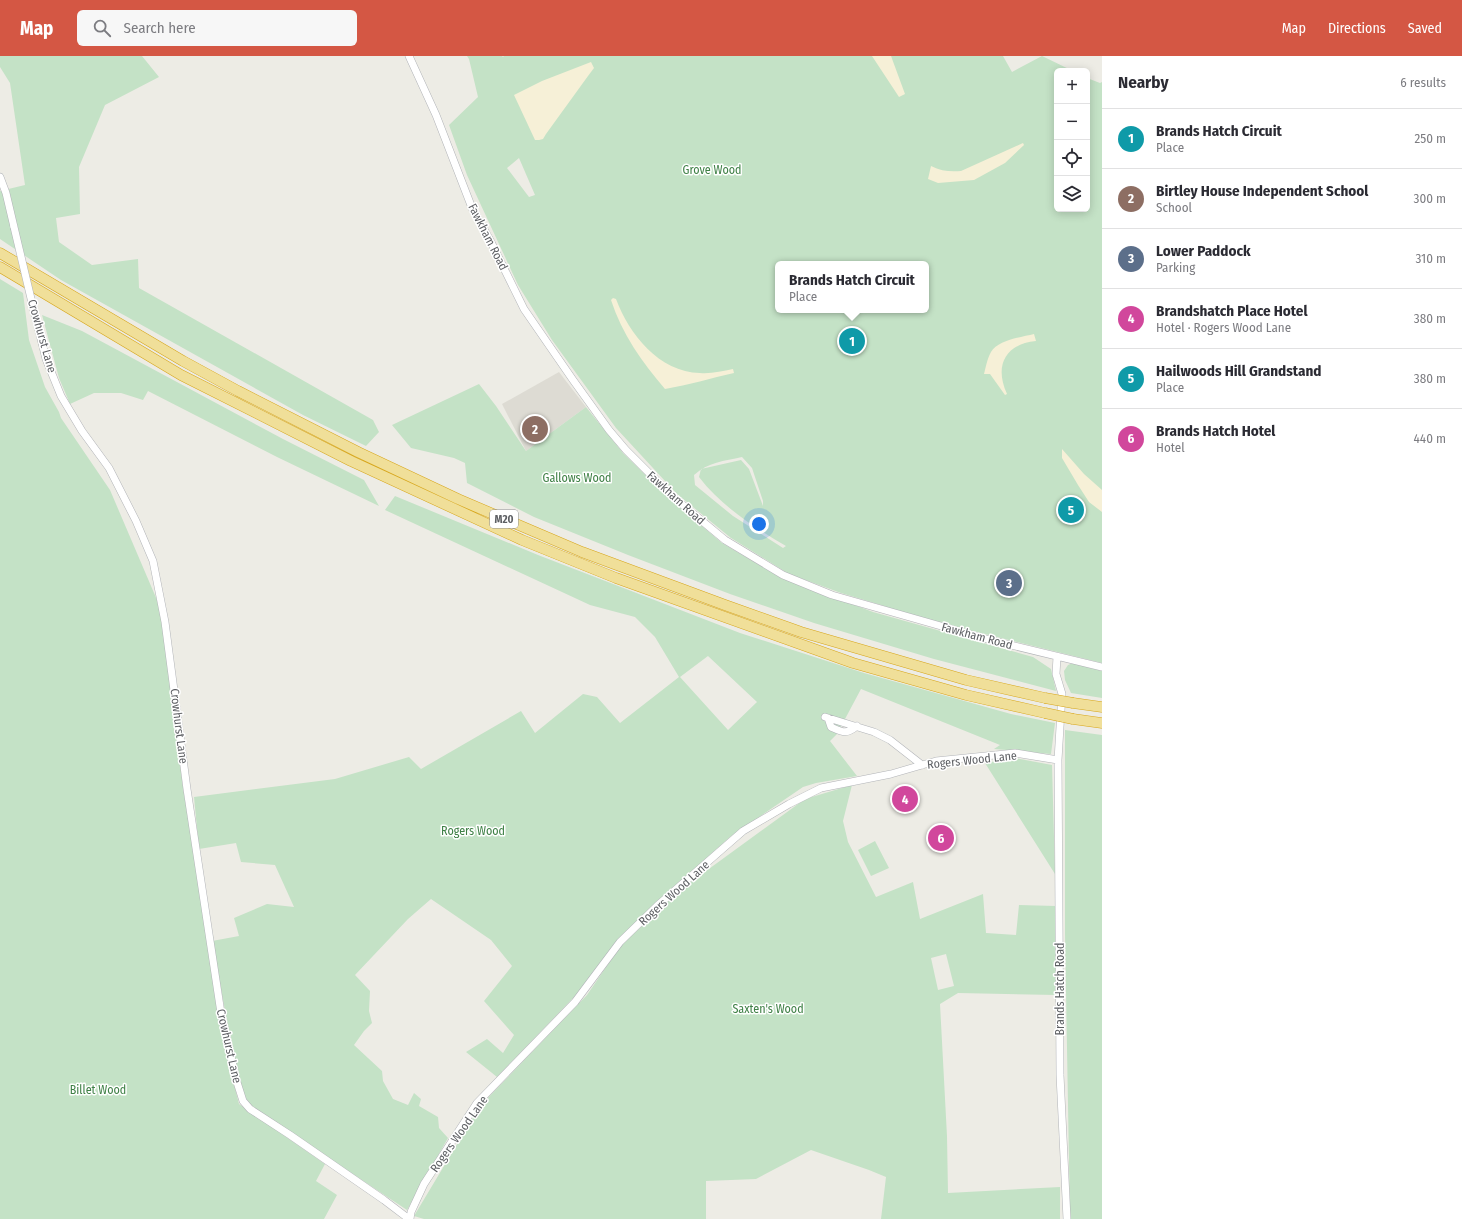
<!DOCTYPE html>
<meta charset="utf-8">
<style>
body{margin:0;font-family:"Fira Sans Condensed",sans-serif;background:#f7f7f7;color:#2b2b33}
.controls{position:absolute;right:12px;top:12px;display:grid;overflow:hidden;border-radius:6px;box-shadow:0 2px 10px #0003}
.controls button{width:36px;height:36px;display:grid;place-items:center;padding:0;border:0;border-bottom:1px solid #e1e1e2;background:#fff;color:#2b2b33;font:20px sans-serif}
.you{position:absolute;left:759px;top:468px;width:14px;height:14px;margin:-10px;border:3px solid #fff;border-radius:50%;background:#1a73e8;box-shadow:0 0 0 6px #1a73e833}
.badge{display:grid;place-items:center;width:26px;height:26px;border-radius:50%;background:#d45744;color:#fff;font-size:13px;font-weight:700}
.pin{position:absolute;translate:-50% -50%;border:2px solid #fff;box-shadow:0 1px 4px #0006}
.popup{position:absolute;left:775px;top:205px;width:154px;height:52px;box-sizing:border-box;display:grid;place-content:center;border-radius:6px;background:#fff;filter:drop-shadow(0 1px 3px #0005);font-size:13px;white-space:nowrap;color:#7c7c81}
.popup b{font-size:15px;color:#2b2b33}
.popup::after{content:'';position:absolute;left:50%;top:100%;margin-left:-8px;border:8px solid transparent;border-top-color:#fff}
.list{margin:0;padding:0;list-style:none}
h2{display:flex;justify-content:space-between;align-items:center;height:52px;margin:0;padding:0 16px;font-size:17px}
h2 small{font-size:13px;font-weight:400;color:#7c7c81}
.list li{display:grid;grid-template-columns:26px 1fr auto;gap:12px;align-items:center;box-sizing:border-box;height:60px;padding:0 16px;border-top:1px solid #e1e1e2}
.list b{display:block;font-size:15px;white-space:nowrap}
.list p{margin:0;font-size:13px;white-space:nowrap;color:#7c7c81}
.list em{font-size:13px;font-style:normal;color:#7c7c81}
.icon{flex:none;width:22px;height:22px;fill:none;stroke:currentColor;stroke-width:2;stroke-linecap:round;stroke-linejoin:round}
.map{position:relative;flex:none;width:1102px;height:1163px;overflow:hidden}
header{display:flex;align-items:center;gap:24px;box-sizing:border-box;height:56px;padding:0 20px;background:#d45744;color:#fff}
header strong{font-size:19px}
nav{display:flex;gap:22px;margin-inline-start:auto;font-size:14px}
.search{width:280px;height:36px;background:#f7f7f7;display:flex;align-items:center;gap:10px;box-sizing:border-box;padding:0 14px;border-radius:6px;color:#7c7c81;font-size:15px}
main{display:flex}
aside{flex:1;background:#fff}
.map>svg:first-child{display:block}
</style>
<header>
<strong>Map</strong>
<div class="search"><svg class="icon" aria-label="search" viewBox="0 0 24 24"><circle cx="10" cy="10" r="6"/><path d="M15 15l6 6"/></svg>Search here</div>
<nav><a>Map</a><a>Directions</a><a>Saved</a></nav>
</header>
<main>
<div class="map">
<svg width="1102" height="1163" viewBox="0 0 1102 1163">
<rect width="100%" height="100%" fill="#edece5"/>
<path fill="#dddbd3" d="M559,316L586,351L526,395L502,348Z"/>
<path fill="#c4e2c6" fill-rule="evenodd" d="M0,0H142L159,21L105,49L79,111L80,158L56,162L59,186L92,209L138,203L139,232L373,364L379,376L366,390L303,359L61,224L0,183V135L25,129L10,27L0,11Z
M467,0H502L503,1L504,0H1003L1012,16L1042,0L1073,15H1057V153H1087V22L1100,27L1102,26V607L920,562L881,549L841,537L789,518L731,482L677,438L616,372L552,284L518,229L467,119L449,69L478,41L469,3ZM519,102L535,139L529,141L507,112ZM778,208H926V254H778ZM742,401L752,412L763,445V450L749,413L741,404L701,413L699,421C721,450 755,472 786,490L783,492L733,460L695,429L694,419C708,406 724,405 742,401Z
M0,223L23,237L29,284L45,331L59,356L61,362L110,434L160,551L183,731L202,850L235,1032L239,1048L325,1108L316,1125L337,1139L324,1163H0Z
M42,259L82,275L283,383L364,424L379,450L277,401L148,335L143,344L121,337H94L70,348L59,322Z
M479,328L496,350L526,395L586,351L623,397L669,442L722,487L778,520L873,556L1033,601L1051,613L1056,635L934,603L814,567L730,538L628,499L534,461L467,427L465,407L454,402L411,392L392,369Z
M395,440L538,499L740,577L864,617L1011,658L1055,667L1051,698L994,693L1000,689L861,633L837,678L830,685L857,720L816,727L803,731L730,781L655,848L577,938L497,1021L466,996L487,983L503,997L514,979L484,945L512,910L491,884L431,843L408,863L355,919L370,935L369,955L372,967L364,975L354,989L382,1015L383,1025L393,1043L408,1049L414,1037L421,1043L419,1050L438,1061L439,1072L448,1082L407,1154L267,1061L244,1044L226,960L212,885L239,880L234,862L267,848L294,851L275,809L241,806L236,787L199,793L194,741L335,723L409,701L421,713L521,655L535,677L583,638L597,641L620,667L679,621L655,581L635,561L590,549L385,454ZM708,600L757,646L728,674L680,621Z
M1073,607L1102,615V642L1071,637L1065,624L1064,615L1068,609Z
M1065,674L1102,679V1163H1070L1065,878Z
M1015,702L1052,709L1055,818L985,707Z
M852,729L843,765L848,786L876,841L913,826L920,863L983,838L986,877L1016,879L1019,849L1056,850L1057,939L958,937L940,948L947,1080L948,1137L1060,1131V1163H881L886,1121L869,1114L811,1094L756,1123L706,1125V1163H424L414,1160L480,1050L587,939L621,889L651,862L669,842L805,743ZM946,898L954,930L938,934L931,902Z
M875,785L889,812L871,820L858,794Z"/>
<path fill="#f6f0d7" d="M872,0H891L905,38L899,41Z
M591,6L594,12L588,20L546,78L543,83L539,84H535L514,39L542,25Z
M1023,87L1024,89L1005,107L974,124L938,127L928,123L931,110C941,115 950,116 961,115Z
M613,242L616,243C629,278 659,316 700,317C711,318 722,315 733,313L734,317C711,322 689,329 665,333C642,306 622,278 611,244Z
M1034,278L1036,285C1005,288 994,310 1007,338L1005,339L990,318H984C986,311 987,303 991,296C998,284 1022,281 1034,278Z
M1062,393L1084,418L1102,434V456L1089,446L1078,429L1062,402Z"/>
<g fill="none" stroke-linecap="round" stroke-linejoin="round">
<defs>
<path id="minor" d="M409,0L436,59L472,152L491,186L524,253L573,324L609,374L626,394L672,440L725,484L783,519L832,539L990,584L1102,611
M0,121L6,137L14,171
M33,251L46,303L61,340L82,375L109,412L136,465L153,505L165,566L187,733L221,957L236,1023L243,1045L250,1053L290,1079L384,1144L409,1163
M1057,601L1056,618L1062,638L1058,704L1060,1019L1067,1163
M825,661L874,676L890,684L922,709
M828,662L831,671C842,676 846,679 857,670
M410,1163L411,1156L424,1128L477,1047L575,946L620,886L657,850L743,775L789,748L821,732L891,718L936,705L1015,697L1058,704"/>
<path id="highway" d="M0,197L183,305L238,335L358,396L458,443L521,470L582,496L725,549L801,576L966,624L1045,642
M0,211L181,319L351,405L522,484L616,522L853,607L966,639L1045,657
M1073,647L1102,651
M1073,663L1102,667"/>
</defs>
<use href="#minor" stroke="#b2b4b8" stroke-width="8"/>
<use href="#highway" stroke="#d7a61b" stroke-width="11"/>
<use href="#minor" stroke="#fff" stroke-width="7"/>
<use href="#highway" stroke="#f0df99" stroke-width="10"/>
<defs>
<path id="minor-bridge" d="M14,171L33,251"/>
<path id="highway-bridge" d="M1045,642L1073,647
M1045,657L1073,663"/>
</defs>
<use href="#minor-bridge" stroke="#b2b4b8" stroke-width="8" stroke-linecap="butt"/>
<use href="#highway-bridge" stroke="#d7a61b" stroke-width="11" stroke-linecap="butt"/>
<use href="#minor-bridge" stroke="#fff" stroke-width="7"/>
<use href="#highway-bridge" stroke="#f0df99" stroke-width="10"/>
</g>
<g text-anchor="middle" stroke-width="3" stroke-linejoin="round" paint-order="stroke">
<rect fill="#fff" stroke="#8e8f92" stroke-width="1" x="490" y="454" width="28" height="18" rx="3"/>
<g font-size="11" font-weight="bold" fill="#5d5f63">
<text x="504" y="467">M20</text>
</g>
<g font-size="12" fill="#3f8046" stroke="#fff">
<text x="712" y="118">Grove Wood</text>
<text x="577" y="426">Gallows Wood</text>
<text x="473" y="779">Rogers Wood</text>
<text x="768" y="957">Saxten's Wood</text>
<text x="98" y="1038">Billet Wood</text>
</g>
<g font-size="12" fill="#5d5f63" stroke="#fff">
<text transform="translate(488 181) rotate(63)" y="4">Fawkham Road</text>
<text transform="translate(42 280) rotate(74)" y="4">Crowhurst Lane</text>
<text transform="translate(676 442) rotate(42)" y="4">Fawkham Road</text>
<text transform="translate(977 580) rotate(15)" y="4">Fawkham Road</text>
<text transform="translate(179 670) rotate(83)" y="4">Crowhurst Lane</text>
<text transform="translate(972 704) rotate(-6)" y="4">Rogers Wood Lane</text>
<text transform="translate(674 837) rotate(-42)" y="4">Rogers Wood Lane</text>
<text transform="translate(1060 933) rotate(-90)" y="4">Brands Hatch Road</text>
<text transform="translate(229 990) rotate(77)" y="4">Crowhurst Lane</text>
<text transform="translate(459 1078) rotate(-55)" y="4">Rogers Wood Lane</text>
</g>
</g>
</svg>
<div class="controls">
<button>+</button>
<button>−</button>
<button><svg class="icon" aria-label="locate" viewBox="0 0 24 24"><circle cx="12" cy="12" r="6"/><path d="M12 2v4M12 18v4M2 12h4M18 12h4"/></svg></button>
<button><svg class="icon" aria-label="layers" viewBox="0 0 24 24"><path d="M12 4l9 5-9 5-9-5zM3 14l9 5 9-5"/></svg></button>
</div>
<div class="you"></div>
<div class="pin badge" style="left:852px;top:285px;background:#0f9aa8">1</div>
<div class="popup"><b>Brands Hatch Circuit</b>Place</div>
<div class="pin badge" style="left:535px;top:373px;background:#8d6e63">2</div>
<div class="pin badge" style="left:1009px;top:527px;background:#5c6f8a">3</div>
<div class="pin badge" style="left:905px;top:743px;background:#d1479c">4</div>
<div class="pin badge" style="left:1071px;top:454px;background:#0f9aa8">5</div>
<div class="pin badge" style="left:941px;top:782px;background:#d1479c">6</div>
</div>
<aside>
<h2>Nearby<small>6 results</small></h2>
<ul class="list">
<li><span class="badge" style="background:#0f9aa8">1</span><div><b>Brands Hatch Circuit</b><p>Place</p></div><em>250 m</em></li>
<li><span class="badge" style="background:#8d6e63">2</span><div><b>Birtley House Independent School</b><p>School</p></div><em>300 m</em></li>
<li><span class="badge" style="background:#5c6f8a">3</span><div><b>Lower Paddock</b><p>Parking</p></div><em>310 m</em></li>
<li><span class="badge" style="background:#d1479c">4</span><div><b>Brandshatch Place Hotel</b><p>Hotel · Rogers Wood Lane</p></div><em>380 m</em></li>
<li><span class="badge" style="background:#0f9aa8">5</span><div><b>Hailwoods Hill Grandstand</b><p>Place</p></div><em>380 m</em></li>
<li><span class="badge" style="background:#d1479c">6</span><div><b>Brands Hatch Hotel</b><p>Hotel</p></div><em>440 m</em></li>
</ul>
</aside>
</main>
